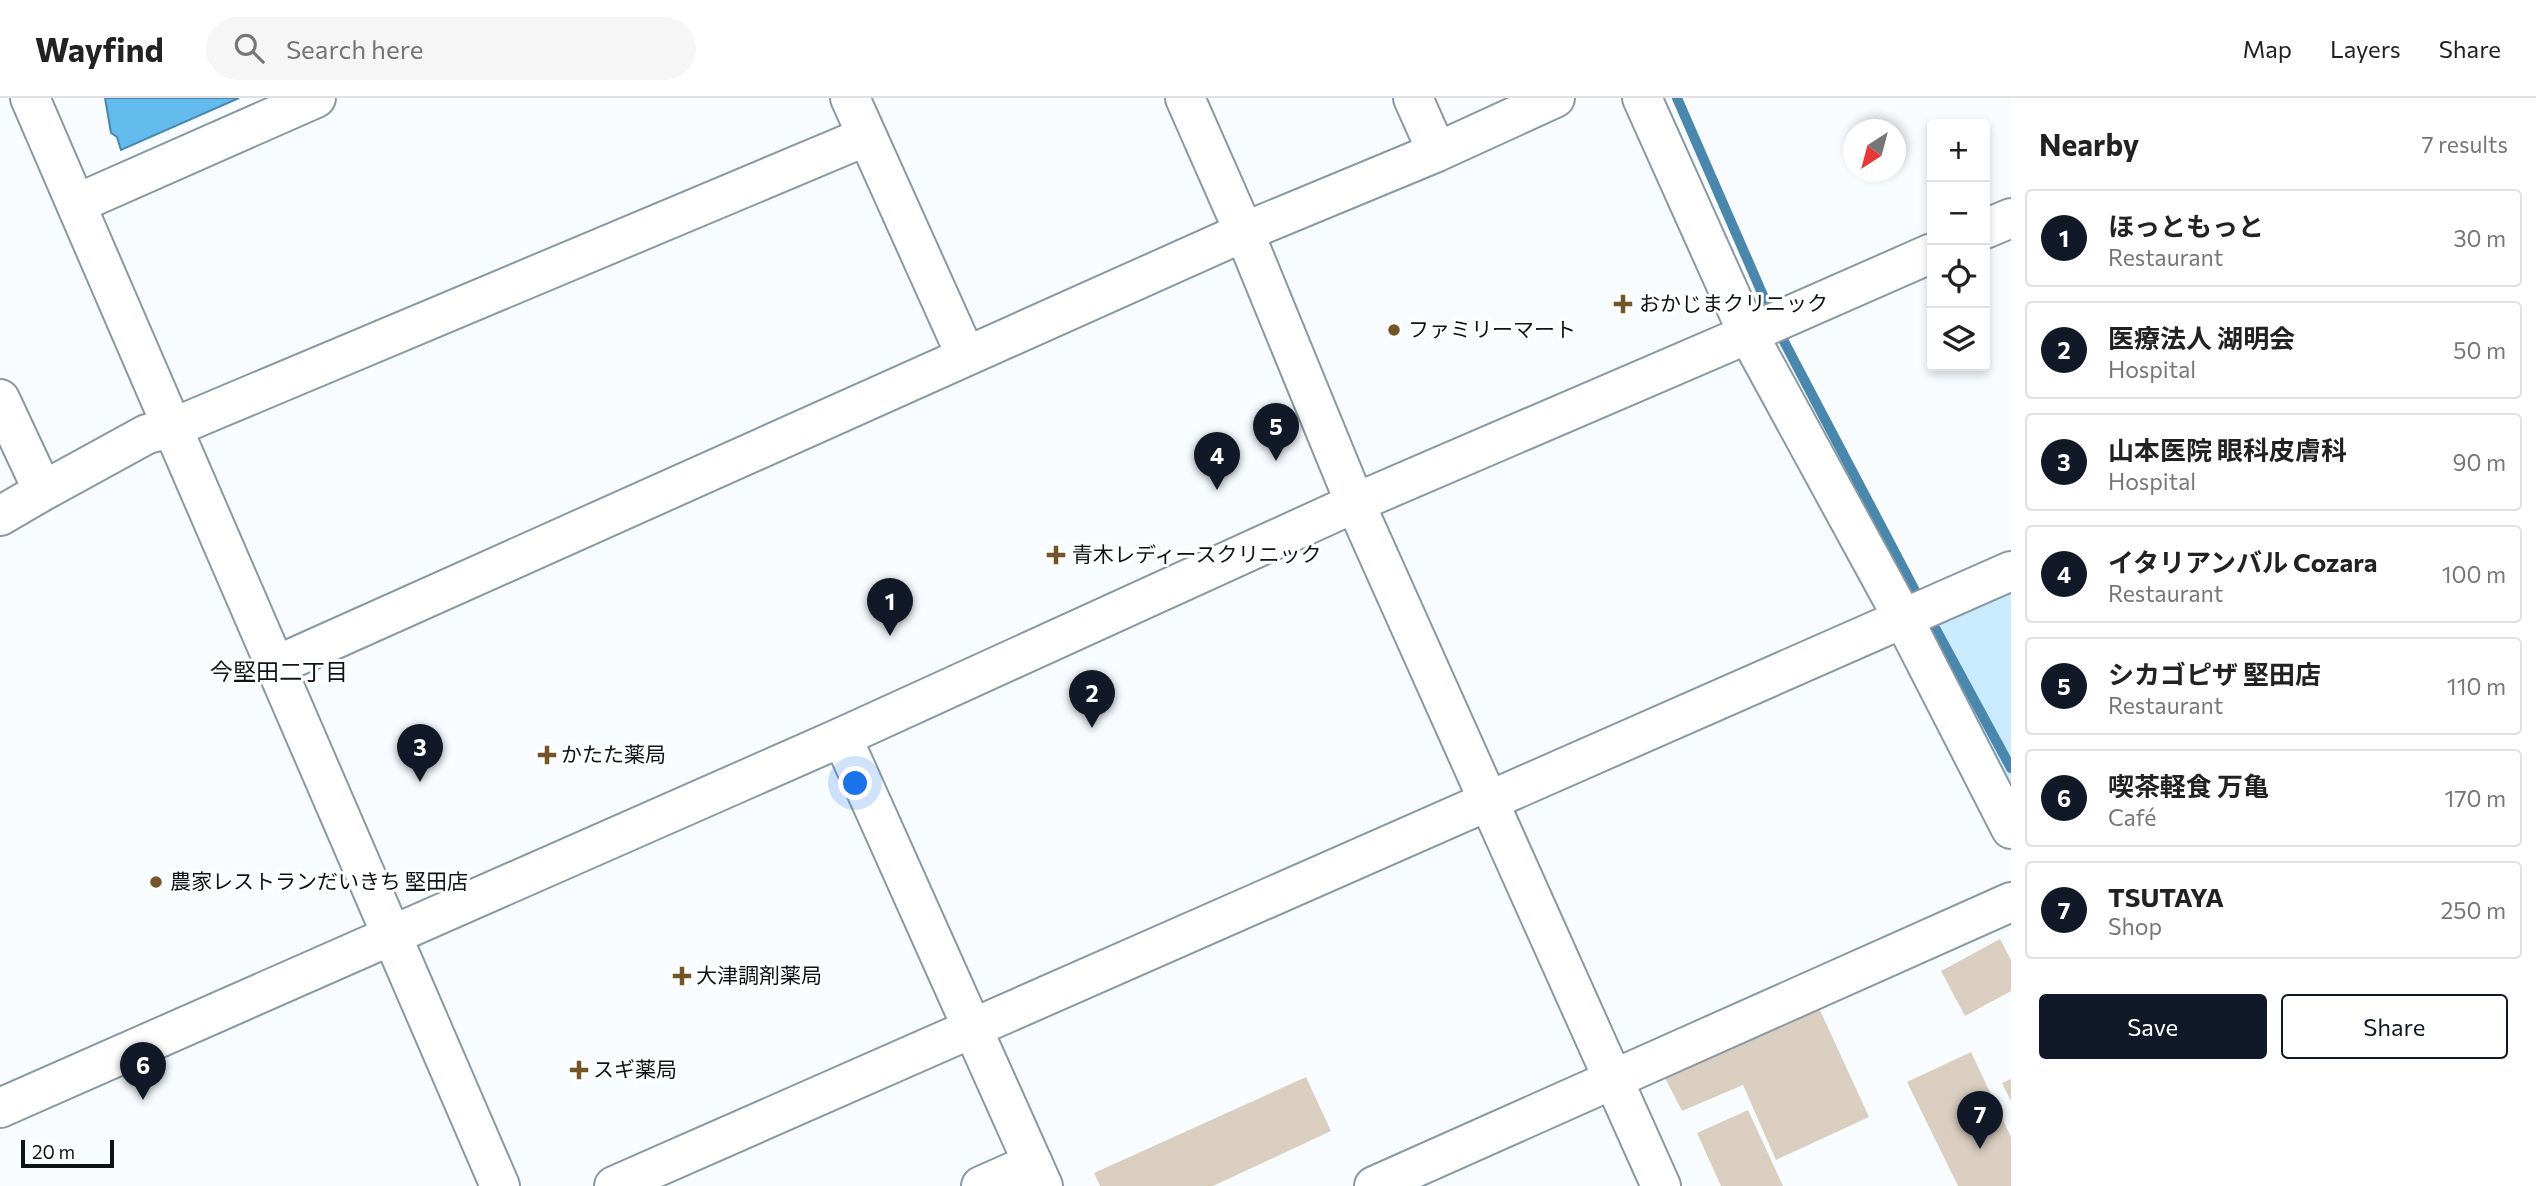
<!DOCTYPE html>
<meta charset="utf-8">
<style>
body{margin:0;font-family:Commissioner,"Noto Sans JP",sans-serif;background:#f6f6f6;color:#222}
.controls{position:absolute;right:21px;top:21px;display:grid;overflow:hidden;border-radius:7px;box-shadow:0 4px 10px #0003}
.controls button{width:63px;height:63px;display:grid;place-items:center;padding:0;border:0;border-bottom:2px solid #e0e0e0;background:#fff;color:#222;font:35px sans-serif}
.compass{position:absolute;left:1843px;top:21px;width:63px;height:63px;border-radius:50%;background:#fff;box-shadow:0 4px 10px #0003;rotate:216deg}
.scale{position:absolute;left:21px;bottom:18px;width:93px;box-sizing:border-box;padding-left:7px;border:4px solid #0d1316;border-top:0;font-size:19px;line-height:24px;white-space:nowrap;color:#0d1316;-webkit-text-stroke:5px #fff;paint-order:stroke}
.you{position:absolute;left:856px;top:686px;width:24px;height:24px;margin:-18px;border:5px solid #fff;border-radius:50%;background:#1a73e8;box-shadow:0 0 0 10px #1a73e833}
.badge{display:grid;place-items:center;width:46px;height:46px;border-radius:50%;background:#111827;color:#fff;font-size:23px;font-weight:700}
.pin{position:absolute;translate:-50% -58px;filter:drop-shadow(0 2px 4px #0008)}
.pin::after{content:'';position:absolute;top:37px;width:24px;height:21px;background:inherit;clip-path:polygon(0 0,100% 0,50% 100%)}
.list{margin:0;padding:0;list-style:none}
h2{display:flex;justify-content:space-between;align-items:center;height:91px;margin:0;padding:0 28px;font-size:30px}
h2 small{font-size:23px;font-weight:400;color:#767676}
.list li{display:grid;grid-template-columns:46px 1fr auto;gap:21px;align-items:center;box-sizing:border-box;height:98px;margin:0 14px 14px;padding:0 14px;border:2px solid #e0e0e0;border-radius:7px}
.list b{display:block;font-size:26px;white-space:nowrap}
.list p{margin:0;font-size:23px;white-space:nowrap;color:#767676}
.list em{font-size:23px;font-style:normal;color:#767676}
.actions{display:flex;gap:14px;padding:21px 28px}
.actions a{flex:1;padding:16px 0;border:2px solid #111827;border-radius:7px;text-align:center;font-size:24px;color:#111827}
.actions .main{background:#111827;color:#fff}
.icon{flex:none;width:38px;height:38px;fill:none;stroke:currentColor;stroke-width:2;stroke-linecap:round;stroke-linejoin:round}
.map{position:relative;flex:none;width:2011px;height:1088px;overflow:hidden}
header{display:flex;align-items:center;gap:42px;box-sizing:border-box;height:98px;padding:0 35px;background:#fff;border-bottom:2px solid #e0e0e0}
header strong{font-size:33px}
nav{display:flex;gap:38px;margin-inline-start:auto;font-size:24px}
.search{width:490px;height:63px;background:#f6f6f6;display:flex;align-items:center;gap:18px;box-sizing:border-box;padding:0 24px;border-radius:38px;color:#767676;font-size:26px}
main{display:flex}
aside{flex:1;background:#fff}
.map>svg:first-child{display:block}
</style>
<header>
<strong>Wayfind</strong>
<div class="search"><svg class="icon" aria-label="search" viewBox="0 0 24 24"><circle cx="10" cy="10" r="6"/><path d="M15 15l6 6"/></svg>Search here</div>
<nav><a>Map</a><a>Layers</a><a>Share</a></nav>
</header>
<main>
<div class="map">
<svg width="2011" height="1088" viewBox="0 0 2011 1088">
<rect width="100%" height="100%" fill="#f8fcfe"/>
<path fill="#caeafe" d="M2011,488V708L1920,527Z"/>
<path fill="#63baed" stroke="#4988ac" stroke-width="2" d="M105,0H239L121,52L117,39L111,35Z"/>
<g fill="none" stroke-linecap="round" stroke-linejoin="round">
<path stroke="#4988ac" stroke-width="10" d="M1677,0L1772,218
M1778,232L1921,504
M1928,517L2011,670"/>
</g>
<path fill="#d9cebf" d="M2000,841L2011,862V893L1965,918L1941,873Z
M1819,910L1869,1019L1776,1062L1743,987L1682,1013L1665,980Z
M1971,954L2011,1039V1088H1958L1907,984Z
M1306,979L1331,1033L1213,1088H1100L1094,1075Z
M2011,981V1003L2002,985Z
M1748,1012L1783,1088H1721L1697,1035Z"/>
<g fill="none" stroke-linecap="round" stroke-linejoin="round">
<defs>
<path id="street" d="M850,0L966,258
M1413,0L1437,54
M1642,0L1748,236L1904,522L2011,731
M76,106L316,0
M0,301L43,393L147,336L172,330L867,38
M0,418L43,393
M275,568L1244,134L1437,54L1555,0
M842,639L1043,1088
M614,1088L2011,473
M981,1088L1033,1065
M1374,1088L2011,804"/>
<path id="secondary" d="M30,0L500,1088
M1185,0L1244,134L1355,405L1661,1088
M1985,131L2011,120
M0,1010L842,639L1355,405L1748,236L1932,155"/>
</defs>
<use href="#street" stroke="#8999a3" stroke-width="42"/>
<use href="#secondary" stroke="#8999a3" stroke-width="42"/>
<use href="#street" stroke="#fff" stroke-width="38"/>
<use href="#secondary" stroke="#fff" stroke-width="38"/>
</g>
<g fill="#735529" stroke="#fff" stroke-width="2.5">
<path d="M1619.5 195.5h7v7h7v7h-7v7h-7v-7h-7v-7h7z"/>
<circle cx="1394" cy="232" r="7"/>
<path d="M1052.5 446.5h7v7h7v7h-7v7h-7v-7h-7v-7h7z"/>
<path d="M543.5 646.5h7v7h7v7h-7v7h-7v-7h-7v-7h7z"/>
<circle cx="156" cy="784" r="7"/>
<path d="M678.5 867.5h7v7h7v7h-7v7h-7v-7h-7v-7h7z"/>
<path d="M575.5 961.5h7v7h7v7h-7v7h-7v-7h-7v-7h7z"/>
</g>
<g text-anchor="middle" stroke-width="6" stroke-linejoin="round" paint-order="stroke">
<g font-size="21" fill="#0d1316" stroke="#fff" text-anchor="start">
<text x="1639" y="213">おかじまクリニック</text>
<text x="1408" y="239">ファミリーマート</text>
<text x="1072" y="464">青木レディースクリニック</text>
<text x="561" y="664">かたた薬局</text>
<text x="170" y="791">農家レストランだいきち 堅田店</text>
<text x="696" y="885">大津調剤薬局</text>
<text x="593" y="979">スギ薬局</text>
</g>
<g font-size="23" fill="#0d1316" stroke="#fff">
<text x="279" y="582">今堅田二丁目</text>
</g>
</g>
</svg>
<div class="controls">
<button>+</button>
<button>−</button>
<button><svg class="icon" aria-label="locate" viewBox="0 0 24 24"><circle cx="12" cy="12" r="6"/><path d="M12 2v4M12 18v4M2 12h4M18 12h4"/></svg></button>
<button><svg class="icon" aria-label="layers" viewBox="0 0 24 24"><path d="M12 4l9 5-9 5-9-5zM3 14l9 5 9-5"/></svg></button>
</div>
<svg class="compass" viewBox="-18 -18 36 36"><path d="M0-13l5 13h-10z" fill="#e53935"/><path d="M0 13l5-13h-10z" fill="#767676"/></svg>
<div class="scale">20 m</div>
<div class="you"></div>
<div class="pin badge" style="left:890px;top:538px">1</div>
<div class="pin badge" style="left:1092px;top:630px">2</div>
<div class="pin badge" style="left:420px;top:684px">3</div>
<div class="pin badge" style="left:1217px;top:392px">4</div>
<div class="pin badge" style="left:1276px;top:363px">5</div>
<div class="pin badge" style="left:143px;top:1002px">6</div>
<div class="pin badge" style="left:1980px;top:1051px">7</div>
</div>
<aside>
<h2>Nearby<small>7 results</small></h2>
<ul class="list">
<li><span class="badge">1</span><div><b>ほっともっと</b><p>Restaurant</p></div><em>30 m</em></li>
<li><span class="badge">2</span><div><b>医療法人 湖明会</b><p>Hospital</p></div><em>50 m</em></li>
<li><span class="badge">3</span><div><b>山本医院 眼科皮膚科</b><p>Hospital</p></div><em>90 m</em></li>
<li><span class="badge">4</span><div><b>イタリアンバル Cozara</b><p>Restaurant</p></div><em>100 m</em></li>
<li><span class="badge">5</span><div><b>シカゴピザ 堅田店</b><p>Restaurant</p></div><em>110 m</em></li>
<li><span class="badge">6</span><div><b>喫茶軽食 万亀</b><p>Café</p></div><em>170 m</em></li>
<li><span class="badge">7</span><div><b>TSUTAYA</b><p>Shop</p></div><em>250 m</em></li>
</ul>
<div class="actions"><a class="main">Save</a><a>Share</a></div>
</aside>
</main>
